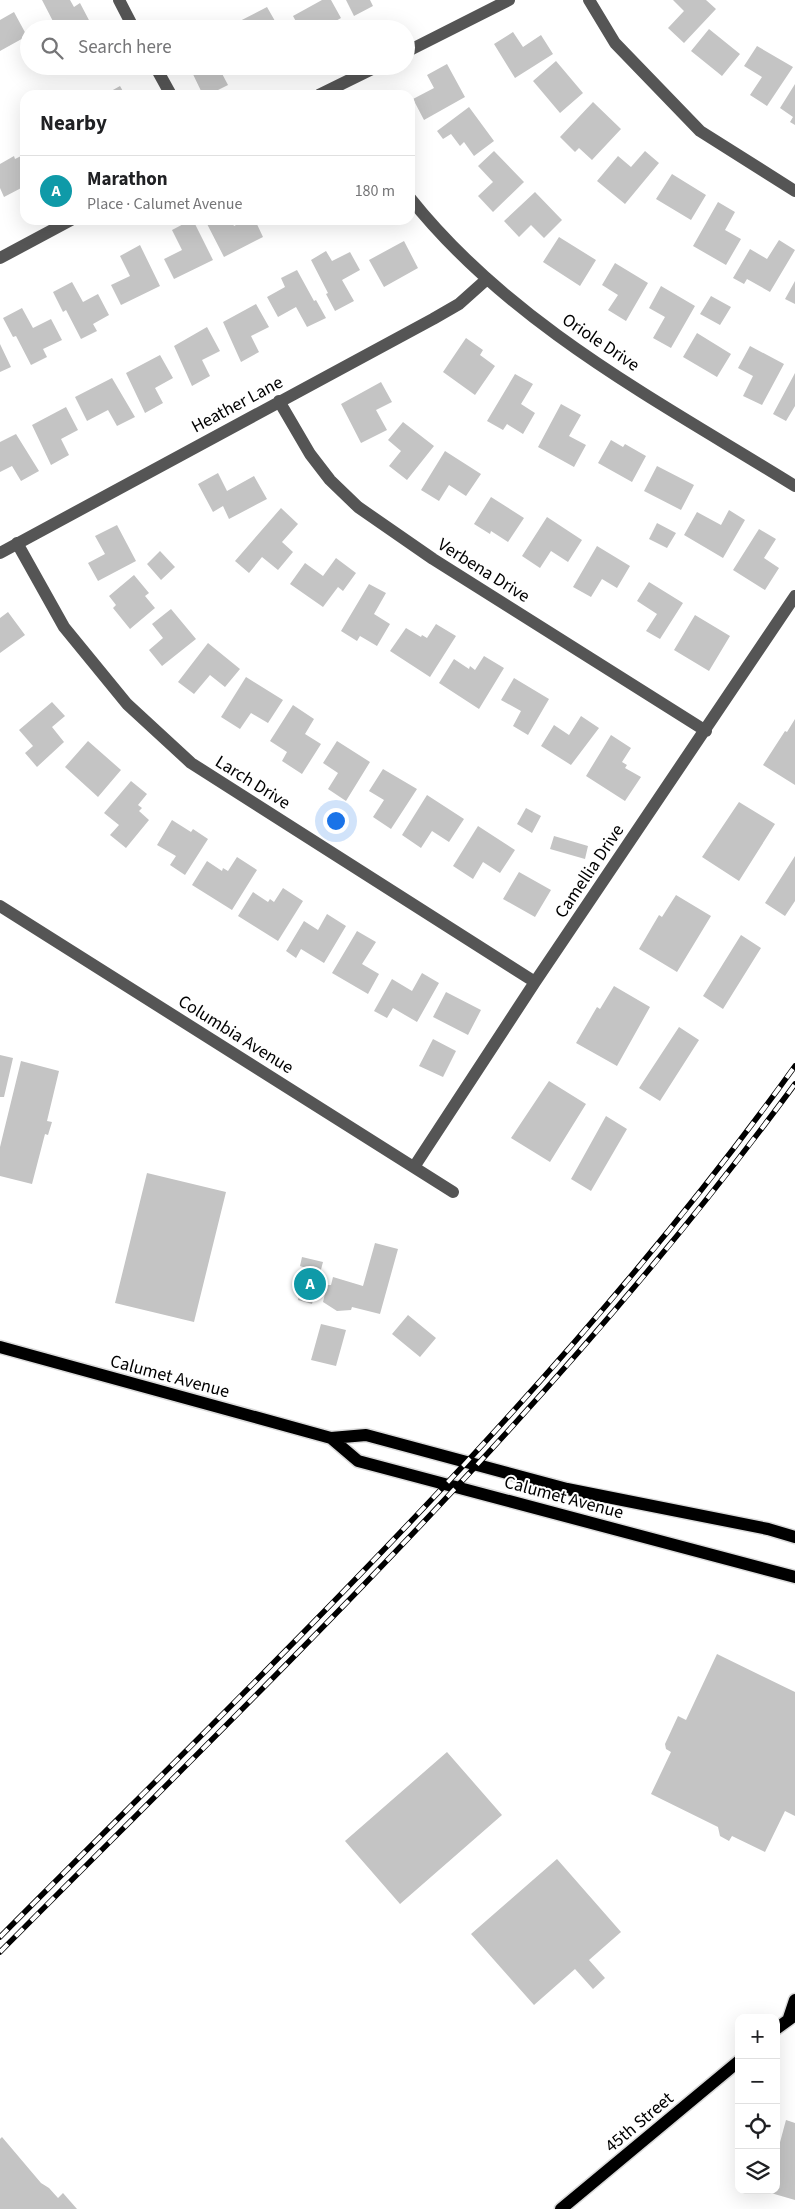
<!DOCTYPE html>
<meta charset="utf-8">
<style>
body{margin:0;font-family:"Source Sans 3",sans-serif;background:#f2f2f2;color:#202124}
.controls{position:absolute;right:15px;bottom:15px;display:grid;overflow:hidden;border-radius:10px;box-shadow:0 5px 20px #0002}
.controls button{width:45px;height:45px;display:grid;place-items:center;padding:0;border:0;border-bottom:1px solid #e0e0e0;background:#fff;color:#202124;font:25px sans-serif}
.you{position:absolute;left:335px;top:820px;width:18px;height:18px;margin:-12px;border:4px solid #fff;border-radius:50%;background:#1a73e8;box-shadow:0 0 0 8px #1a73e833}
.badge{display:grid;place-items:center;width:32px;height:32px;border-radius:50%;background:#b45309;color:#fff;font-size:16px;font-weight:700}
.pin{position:absolute;translate:-50% -50%;border:2px solid #fff;box-shadow:0 1px 5px #0006}
.list{margin:0;padding:0;list-style:none}
h2{display:flex;justify-content:space-between;align-items:center;height:65px;margin:0;padding:0 20px;font-size:21px}
h2 small{font-size:16px;font-weight:400;color:#757577}
.list li{display:grid;grid-template-columns:32px 1fr auto;gap:15px;align-items:center;box-sizing:border-box;height:70px;padding:0 20px;border-top:1px solid #e0e0e0}
.list b{display:block;font-size:19px;white-space:nowrap}
.list p{margin:0;font-size:16px;white-space:nowrap;color:#757577}
.list em{font-size:16px;font-style:normal;color:#757577}
.icon{flex:none;width:28px;height:28px;fill:none;stroke:currentColor;stroke-width:2;stroke-linecap:round;stroke-linejoin:round}
.map{position:relative;flex:none;width:795px;height:2209px;overflow:hidden}
.search{position:absolute;background:#fff;box-shadow:0 5px 20px #0002;left:20px;top:20px;width:395px;height:55px;display:flex;align-items:center;gap:12px;box-sizing:border-box;padding:0 18px;border-radius:28px;color:#757577;font-size:19px}
.panel{position:absolute;background:#fff;box-shadow:0 5px 20px #0002;left:20px;top:90px;width:395px;height:135px;border-radius:15px}
.map>svg:first-child{display:block}
</style>
<div class="map">
<svg width="795" height="2209" viewBox="0 0 795 2209">
<rect width="100%" height="100%" fill="#fff"/>
<path fill="#c4c4c4" d="M42,0H70L74,7L80,3L91,24L85,29H57Z
M322,0H331L341,18L322,29H300L293,16Z
M346,0H370L373,6L354,16Z
M673,0H706L716,9L684,43L668,28L684,11Z
M267,7L279,28L234,29L232,25Z
M14,12L27,36L0,51V20Z
M709,29L740,54L722,76L691,51Z
M513,32L523,47L541,35L553,54L515,78L494,44Z
M757,46L793,67L767,106L750,95L762,77L744,66Z
M556,61L583,93L560,113L533,81Z
M447,64L465,97L424,120L413,99L434,88L427,75Z
M189,66H218L228,85L208,95H203Z
M795,84V125L790,122L793,117L780,108Z
M120,86L125,95H104Z
M593,102L621,129L592,160L579,148L575,152L560,137Z
M469,107L494,141L474,156L464,142L460,146L451,134L443,139L437,131Z
M494,151L524,182L493,212L478,196L493,182L478,166Z
M645,151L659,163L625,204L597,181L618,156L631,167Z
M25,154V186L4,197L0,188V164L14,156L15,159Z
M672,174L706,195L691,220L656,199Z
M535,192L562,220L544,238L531,225L519,237L504,221Z
M718,202L735,212L725,230L741,239L726,265L693,246Z
M191,220H193L213,260L174,279L164,259L182,250L172,230Z
M205,220H231L234,226L246,220H255L263,237L224,257Z
M559,237L596,260L580,286L543,262Z
M779,240L795,250L770,292L747,279L744,284L733,278L750,249L767,259Z
M404,241L418,268L384,287L369,260Z
M140,245L160,286L121,305L111,285L130,276L120,256Z
M326,251L332,261L350,252L360,270L342,280L354,301L335,311L326,294L328,293L311,260Z
M615,263L648,283L626,321L608,310L618,295L602,285Z
M297,270L314,301L316,300L326,318L307,327L296,307L278,317L267,297L285,287L281,278Z
M795,281V304L785,299Z
M72,282L83,302L98,294L109,315L93,324L97,331L81,339L66,310L63,312L53,292Z
M661,286L695,306L671,348L653,338L665,317L649,308Z
M711,296L731,307L720,325L700,314Z
M256,304L269,327L251,336L259,352L241,362L223,322Z
M22,308L33,328L51,319L62,340L43,349L47,357L31,365L16,336L13,337L3,318Z
M207,327L220,351L202,360L210,376L192,386L174,346Z
M697,333L731,354L717,377L683,357Z
M466,338L483,350L480,355L495,366L475,395L443,372Z
M0,344L11,367L0,372Z
M750,346L784,364L762,405L743,396L753,376L738,368Z
M160,355L173,378L155,388L163,403L145,413L126,373Z
M795,373V406L786,421L773,414Z
M515,374L533,384L521,404L535,413L523,434L507,424L503,430L487,421Z
M112,378L135,417L117,426L108,410L87,421L75,397Z
M381,382L392,402L376,410L387,430L361,443L341,404Z
M561,404L581,415L569,436L586,445L574,467L538,447Z
M66,407L78,430L61,439L69,455L51,465L32,425Z
M403,422L434,446L407,480L389,466L401,451L388,440Z
M16,434L39,471L21,481L12,466L0,472V442Z
M611,440L623,447L625,444L646,456L632,482L598,463Z
M445,451L481,474L466,496L449,485L439,501L421,490Z
M657,466L694,485L681,510L644,491Z
M218,473L227,491L254,476L267,499L229,519L223,506L213,512L198,484Z
M491,497L524,518L508,542L491,531L490,534L474,524Z
M281,508L298,524L282,542L293,552L278,570L262,557L249,573L235,561Z
M729,510L745,520L723,558L684,535L697,512L721,525Z
M547,517L582,540L568,562L551,551L540,568L522,556Z
M657,523L676,533L667,548L649,539Z
M117,525L136,561L98,581L88,563L105,554L95,536Z
M759,529L776,539L764,558L779,568L765,590L733,570Z
M597,546L630,566L617,588L602,579L591,597L573,587Z
M160,551L175,567L161,580L147,564Z
M336,558L356,573L343,591L338,587L323,607L290,584L305,563L323,576Z
M134,575L149,593L145,596L155,608L130,629L113,608L116,605L109,596Z
M649,582L683,603L660,639L646,631L657,614L637,601Z
M369,584L386,593L374,614L390,624L377,646L360,636L357,641L341,631Z
M171,609L196,639L162,666L149,650L163,638L152,624Z
M8,612L25,635L0,653V618Z
M695,615L730,636L709,671L674,650Z
M436,624L456,636L430,677L390,651L406,628L421,637L422,635L427,638Z
M208,643L240,669L225,687L210,675L194,694L178,682Z
M484,656L504,668L479,709L439,683L454,659L469,669L470,666L475,670Z
M246,677L283,700L268,723L251,713L240,729L221,717Z
M514,678L549,699L528,735L513,726L521,711L501,700Z
M52,702L65,716L52,727L64,742L37,767L25,753L33,746L19,730Z
M293,705L314,719L305,734L321,744L302,774L282,761L287,752L270,741Z
M581,716L599,728L571,765L541,746L554,725L569,735Z
M795,719V785L763,765L785,731L787,732Z
M611,735L631,748L622,762L627,765L625,768L641,777L625,801L586,776Z
M88,741L121,770L98,797L65,767Z
M337,741L370,762L346,801L328,789L338,773L323,763Z
M383,769L417,789L391,829L373,817L384,800L369,791Z
M131,781L147,794L138,805L142,808L139,811L149,820L126,848L110,835L119,825L104,813Z
M427,795L464,819L449,842L432,831L421,848L402,835Z
M739,802L775,824L739,881L702,857Z
M526,808L541,816L532,833L517,824Z
M172,820L191,832L193,829L208,839L185,875L170,865L176,856L157,845Z
M478,826L515,850L500,873L483,862L473,879L453,866Z
M554,836L588,846L585,859L550,849Z
M795,856V901L785,916L765,903Z
M237,857L257,870L232,910L192,885L207,861L222,871L223,868L228,871Z
M519,872L551,890L535,917L503,899Z
M283,888L303,901L278,941L238,916L253,892L268,902L270,899L274,902Z
M676,895L711,916L677,972L639,949L659,915L662,917Z
M327,914L346,926L324,963L301,949L296,958L286,951L304,921L318,930Z
M357,931L376,942L362,964L379,974L368,994L332,973Z
M741,935L761,948L723,1009L703,996Z
M422,973L439,983L417,1022L393,1008L387,1018L374,1011L392,979L412,991Z
M614,986L650,1007L617,1066L576,1043L597,1007L600,1009Z
M446,992L481,1010L468,1035L433,1017Z
M679,1027L699,1040L660,1101L639,1088Z
M433,1039L456,1051L443,1077L419,1066Z
M0,1055L13,1058L4,1097H0Z
M21,1061L59,1071L47,1121L52,1122L48,1135L45,1134L32,1184L0,1176V1147Z
M549,1081L586,1104L550,1162L511,1138Z
M606,1116L627,1129L591,1191L571,1179Z
M147,1173L226,1192L194,1322L115,1303Z
M375,1243L398,1249L380,1314L352,1307L351,1310L337,1311L323,1302L327,1285H331L333,1277L363,1286Z
M302,1257L323,1262L312,1304L298,1300L306,1268L300,1266Z
M408,1315L436,1338L420,1357L392,1334Z
M321,1324L346,1330L336,1366L311,1360Z
M717,1654L795,1692V1816L785,1811L765,1852L732,1836L729,1841L720,1836L718,1827L651,1794L671,1752L666,1749L665,1744L678,1716L686,1720Z
M447,1752L502,1815L400,1904L345,1841Z
M557,1859L621,1932L589,1960L605,1978L593,1989L575,1969L534,2005L471,1934Z
M786,2120L795,2123V2200L764,2191L776,2190V2157Z
M2,2137L41,2183L49,2188L58,2198L63,2193L77,2209H0V2139Z"/>
<g fill="none" stroke-linecap="round" stroke-linejoin="round">
<defs>
<path id="major" d="M0,1347L331,1438L366,1435L567,1489L768,1529L795,1537
M331,1438L358,1461L795,1577
M789,2018L795,2000
M776,2029L795,2015
M561,2209L739,2061"/>
</defs>
<use href="#major" stroke="#dbdbdb" stroke-width="15"/>
<path stroke="#555" stroke-width="12" d="M119,0L134,29
M589,0L615,43L700,131L795,191
M406,52L509,0
M155,66L171,95
M319,95L378,66
M410,198C511,325 660,402 795,486
M0,258L71,220
M279,401L310,454L330,480L358,507L433,559L706,731
M17,543L64,627L127,704L191,763L535,982
M0,553L433,319L459,304L487,279
M0,906L453,1192
M414,1167L535,982L795,596"/>
<use href="#major" stroke="#000" stroke-width="12"/>
<defs>
<path id="rail" d="M0,1937C277,1658 565,1386 795,1066
M0,1952C277,1673 562,1401 795,1084"/>
</defs>
<use href="#rail" stroke="#000" stroke-width="5.5"/>
<use href="#rail" stroke="#fff" stroke-width="4" stroke-dasharray="11" stroke-linecap="butt"/>
</g>
<g text-anchor="middle" stroke-width="4" stroke-linejoin="round" paint-order="stroke">
<g font-size="18" fill="#000" stroke="#fff">
<text transform="translate(601 342) rotate(34)" y="6">Oriole Drive</text>
<text transform="translate(237 404) rotate(-28)" y="6">Heather Lane</text>
<text transform="translate(484 570) rotate(32)" y="6">Verbena Drive</text>
<text transform="translate(253 782) rotate(32)" y="6">Larch Drive</text>
<text transform="translate(589 871) rotate(-56)" y="6">Camellia Drive</text>
<text transform="translate(236 1034) rotate(32)" y="6">Columbia Avenue</text>
<text transform="translate(170 1376) rotate(15)" y="6">Calumet Avenue</text>
<text transform="translate(564 1497) rotate(15)" y="6">Calumet Avenue</text>
<text transform="translate(639 2122) rotate(-40)" y="6">45th Street</text>
</g>
</g>
</svg>
<div class="controls">
<button>+</button>
<button>−</button>
<button><svg class="icon" aria-label="locate" viewBox="0 0 24 24"><circle cx="12" cy="12" r="6"/><path d="M12 2v4M12 18v4M2 12h4M18 12h4"/></svg></button>
<button><svg class="icon" aria-label="layers" viewBox="0 0 24 24"><path d="M12 4l9 5-9 5-9-5zM3 14l9 5 9-5"/></svg></button>
</div>
<div class="you"></div>
<div class="pin badge" style="left:310px;top:1284px;background:#0f9aa8">A</div>
<div class="search"><svg class="icon" aria-label="search" viewBox="0 0 24 24"><circle cx="10" cy="10" r="6"/><path d="M15 15l6 6"/></svg>Search here</div>
<section class="panel">
<h2>Nearby<small></small></h2>
<ul class="list">
<li><span class="badge" style="background:#0f9aa8">A</span><div><b>Marathon</b><p>Place · Calumet Avenue</p></div><em>180 m</em></li>
</ul>
</section>
</div>
